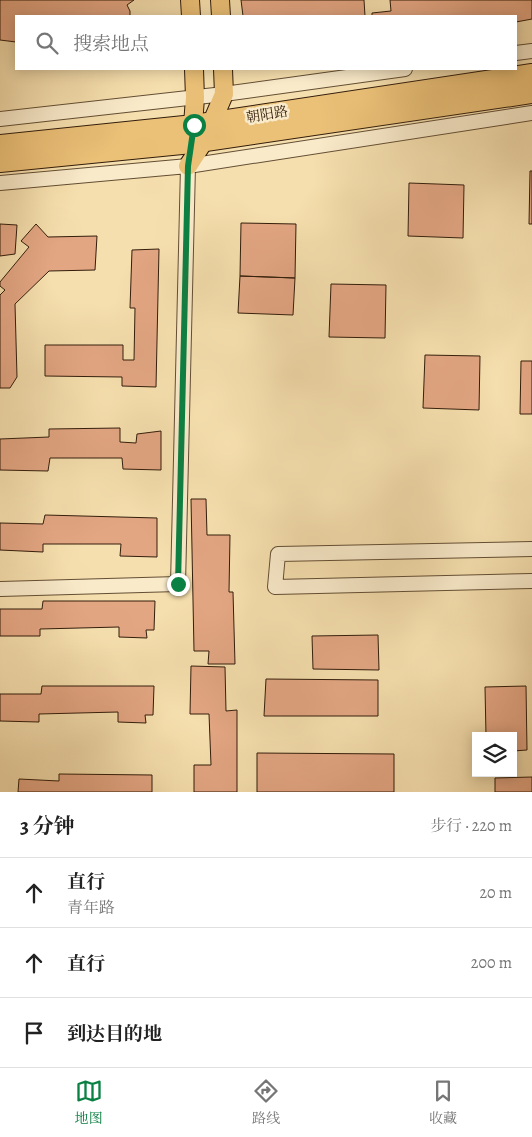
<!DOCTYPE html>
<html lang="zh">
<meta charset="utf-8">
<style>
body{margin:0;font-family:Alegreya,"Noto Serif SC",serif;background:#f6f6f6;color:#222}
.controls{position:absolute;right:15px;bottom:15px;display:grid;overflow:hidden;border-radius:0px;box-shadow:0 2px 12px #0003}
.controls button{width:45px;height:45px;display:grid;place-items:center;padding:0;border:0;border-bottom:1px solid #e0e0e0;background:#fff;color:#222;font:25px sans-serif}
.stop{position:absolute;width:15px;height:15px;margin:-11px;border:4px solid #0b8043;border-radius:50%;background:#fff}
.stop.end{background:#0b8043;border-color:#fff;box-shadow:0 1px 5px #0008}
.list{margin:0;padding:0;list-style:none}
h2{display:flex;justify-content:space-between;align-items:center;height:65px;margin:0;padding:0 20px;font-size:21px}
h2 small{font-size:16px;font-weight:400;color:#767676}
.list li{display:grid;grid-template-columns:32px 1fr auto;gap:15px;align-items:center;box-sizing:border-box;height:70px;padding:0 20px;border-top:1px solid #e0e0e0}
.list b{display:block;font-size:19px;white-space:nowrap}
.list p{margin:0;font-size:16px;white-space:nowrap;color:#767676}
.list em{font-size:16px;font-style:normal;color:#767676}
.icon{flex:none;width:28px;height:28px;fill:none;stroke:currentColor;stroke-width:2;stroke-linecap:round;stroke-linejoin:round}
.map{position:relative;flex:none;width:532px;height:792px;overflow:hidden}
.search{position:absolute;background:#fff;box-shadow:0 2px 12px #0003;left:15px;right:15px;top:15px;height:55px;display:flex;align-items:center;gap:12px;box-sizing:border-box;padding:0 18px;border-radius:0px;color:#767676;font-size:19px}
.sheet{height:275px;background:#fff}
nav{display:flex;justify-content:space-around;align-items:center;box-sizing:border-box;height:70px;border-top:1px solid #e0e0e0;background:#fff;font-size:14px;color:#767676}
nav a{display:grid;justify-items:center;gap:2px}
nav .on{color:#0b8043}
.map>svg:first-child{display:block}
</style>
<div class="map">
<svg width="532" height="792" viewBox="0 0 532 792">
<rect width="100%" height="100%" fill="#f6dfae"/>
<filter id="stains"><feTurbulence type="fractalNoise" baseFrequency=".004" numOctaves="4"/><feColorMatrix values="0 0 0 0 .2 0 0 0 0 .09 0 0 0 0 .02 0 0 0 .5 -.17"/></filter>
<radialGradient id="worn" r=".72"><stop offset=".6" stop-color="#630" stop-opacity="0"/><stop offset="1" stop-color="#630" stop-opacity=".3"/></radialGradient>
<path fill="#e3a683" stroke="#321d0b" d="M0,0H134L127,5L130,11V16H16V42L0,40Z
M241,0H364L365,16H243Z
M390,0H532V19L516,22V16H372V13L391,11Z
M530,171H532V224H529Z
M409,183L464,185L463,238L408,236Z
M241,223L296,224L295,278L240,276Z
M0,224L17,225L15,254L0,256Z
M36,224L48,237L97,236L95,270L49,271L15,304L17,377L10,388H0V295L5,290L0,286V282L29,247L21,241Z
M159,249L156,387L122,386V377L45,376V345H123V360H134L135,308H130L132,250Z
M240,276L295,278L293,315L238,313Z
M331,284L386,285L385,338L329,337Z
M425,355L480,356L479,410L423,408Z
M521,361H532V414H520Z
M120,428V442L136,443L137,434L161,431V470L123,469L122,458H50L48,471L0,470V439L49,437V429Z
M191,499H206L207,535H230L229,592H233L235,664H208L209,651H194Z
M45,515L157,518V557L120,556L121,544H43V552L0,550V523L43,524Z
M43,601H155L154,630H146L147,638L119,637V627L40,629V636H0V609H42Z
M378,635L379,670L313,669L312,636Z
M191,666L225,667L226,711L237,710V792H194V765H211L209,714H190Z
M266,679L378,680V716H264Z
M42,686H154L153,715H145L146,723L118,722V712L39,714V722L0,721V694H41Z
M526,686L527,750L513,751V736H486L485,687Z
M257,753L394,754V792H257Z
M59,774L152,775V792H18L19,779L59,781Z
M532,777V792H495V778Z"/>
<g fill="none" stroke-linecap="round" stroke-linejoin="round">
<defs>
<path id="minor" d="M516,53L532,51
M0,119L224,94L405,69
M0,183L188,166L532,113
M532,549L278,554L275,587L532,581
M0,589L178,584L188,166"/>
<path id="major" d="M190,0L191,16
M220,0L221,16
M192,138L195,98L194,69
M188,166L204,141L224,94L223,69"/>
<path id="highway" d="M0,145L194,125L532,74
M0,162L192,143L532,93"/>
</defs>
<use href="#minor" stroke="#634e34" stroke-width="16"/>
<use href="#major" stroke="#321d0b" stroke-width="20"/>
<use href="#highway" stroke="#321d0b" stroke-width="22"/>
<use href="#minor" stroke="#f9eaca" stroke-width="14"/>
<use href="#major" stroke="#ebc077" stroke-width="18"/>
<use href="#highway" stroke="#ebc077" stroke-width="20"/>
</g>
<g fill="none" stroke-linecap="round" stroke-linejoin="round">
<path stroke="#0b8043" stroke-width="6" d="M178,584L188,166L194,125"/>
</g>
<g text-anchor="middle" stroke-width="5" stroke-linejoin="round" paint-order="stroke">
<g font-size="14" fill="#321d0b" stroke="#f9eaca">
<text transform="translate(267 114) rotate(-9)" y="5">朝阳路</text>
</g>
</g>
<rect width="100%" height="100%" filter="url(#stains)"/>
<rect width="100%" height="100%" fill="url(#worn)"/>
</svg>
<div class="controls">
<button><svg class="icon" aria-label="layers" viewBox="0 0 24 24"><path d="M12 4l9 5-9 5-9-5zM3 14l9 5 9-5"/></svg></button>
</div>
<div class="stop" style="left:194px;top:125px"></div>
<div class="stop end" style="left:178px;top:584px"></div>
<div class="search"><svg class="icon" aria-label="search" viewBox="0 0 24 24"><circle cx="10" cy="10" r="6"/><path d="M15 15l6 6"/></svg>搜索地点</div>
</div>
<section class="sheet">
<h2>3 分钟<small>步行 · 220 m</small></h2>
<ul class="list">
<li><svg class="icon" aria-label="ahead" viewBox="0 0 24 24"><path d="M12 20V5M6 11l6-6 6 6"/></svg><div><b>直行</b><p>青年路</p></div><em>20 m</em></li>
<li><svg class="icon" aria-label="ahead" viewBox="0 0 24 24"><path d="M12 20V5M6 11l6-6 6 6"/></svg><div><b>直行</b></div><em>200 m</em></li>
<li><svg class="icon" aria-label="arrive" viewBox="0 0 24 24"><path d="M6 21V4h12l-3 4 3 4H6"/></svg><div><b>到达目的地</b></div></li>
</ul>
</section>
<nav>
<a class="on"><svg class="icon" aria-label="map" viewBox="0 0 24 24"><path d="M3 6l6-2 6 2 6-2v14l-6 2-6-2-6 2zM9 4v14M15 6v14"/></svg>地图</a>
<a><svg class="icon" aria-label="directions" viewBox="0 0 24 24"><path d="M12 3l9 9-9 9-9-9zM9 14v-3h6M13 9l2 2-2 2"/></svg>路线</a>
<a><svg class="icon" aria-label="saved" viewBox="0 0 24 24"><path d="M7 4h10v16l-5-4-5 4z"/></svg>收藏</a>
</nav>
